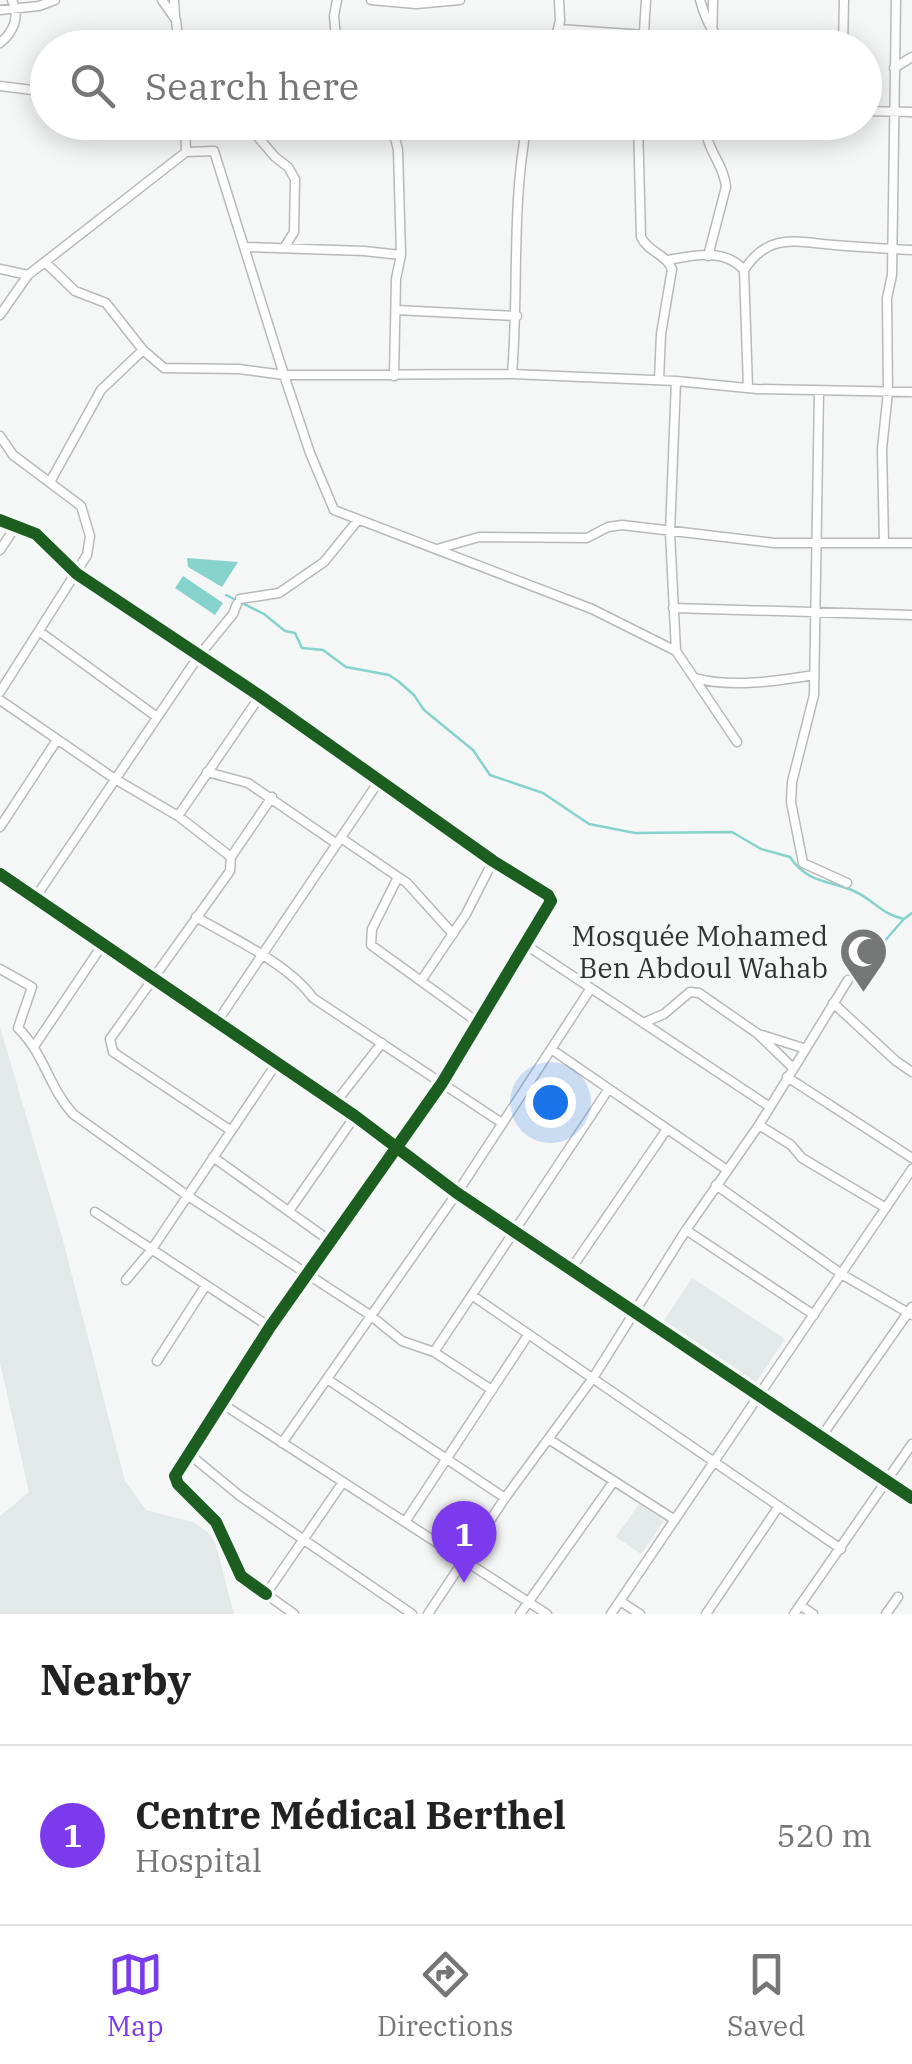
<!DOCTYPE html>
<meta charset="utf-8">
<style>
body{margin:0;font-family:"IBM Plex Serif",serif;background:#f2f2f2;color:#222}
.you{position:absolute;left:550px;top:1102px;width:35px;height:35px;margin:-25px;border:8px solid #fff;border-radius:50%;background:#1a73e8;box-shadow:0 0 0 15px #1a73e833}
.badge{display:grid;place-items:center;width:65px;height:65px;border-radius:50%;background:#7c3aed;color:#fff;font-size:32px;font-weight:700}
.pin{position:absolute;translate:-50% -82px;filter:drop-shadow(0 2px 5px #0008)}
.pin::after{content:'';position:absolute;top:52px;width:35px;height:30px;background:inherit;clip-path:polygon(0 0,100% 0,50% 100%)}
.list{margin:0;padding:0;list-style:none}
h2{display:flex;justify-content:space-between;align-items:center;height:130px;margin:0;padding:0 40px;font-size:42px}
h2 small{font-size:32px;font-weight:400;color:#767676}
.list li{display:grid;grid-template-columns:65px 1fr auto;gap:30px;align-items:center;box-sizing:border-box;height:180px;padding:0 40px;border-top:2px solid #e0e0e0}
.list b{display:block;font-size:38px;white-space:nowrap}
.list p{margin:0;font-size:32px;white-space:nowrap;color:#767676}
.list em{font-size:32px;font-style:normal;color:#767676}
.icon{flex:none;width:55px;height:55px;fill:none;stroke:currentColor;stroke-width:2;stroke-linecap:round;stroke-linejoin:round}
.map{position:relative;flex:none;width:912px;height:1614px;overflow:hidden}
.search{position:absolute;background:#fff;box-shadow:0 5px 25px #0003;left:30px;right:30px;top:30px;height:110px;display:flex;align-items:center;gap:25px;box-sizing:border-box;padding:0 35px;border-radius:55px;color:#767676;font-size:38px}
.sheet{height:310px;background:#fff}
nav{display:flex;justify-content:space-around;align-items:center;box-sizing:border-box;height:140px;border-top:2px solid #e0e0e0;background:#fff;font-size:28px;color:#767676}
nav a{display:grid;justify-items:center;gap:5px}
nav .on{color:#7c3aed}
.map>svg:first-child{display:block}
</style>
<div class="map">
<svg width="912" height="1614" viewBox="0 0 912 1614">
<rect width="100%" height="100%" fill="#f5f7f6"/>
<path fill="#e2e9e8" d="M0,1027L62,1237L125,1481L146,1510L193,1522L209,1533L215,1542L234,1614H0V1516L29,1492L0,1363Z
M692,1278L785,1339L756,1382L663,1322Z
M639,1504L664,1521L641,1554L616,1537Z"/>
<path fill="#86d2cd" d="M187,558L238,562L222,587L188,567Z
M183,576L223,603L215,615L175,588Z"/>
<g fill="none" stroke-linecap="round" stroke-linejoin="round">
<path stroke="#86d2cd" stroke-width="2.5" d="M226,595L264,614L285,631L295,633L302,648L323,650L346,667L389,675L398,681L414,695L424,710L473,750L490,775L543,793L589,824L635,833L732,832L761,849L790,857C807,883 828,880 854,891C874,900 881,914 904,919L912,913
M855,975L903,920"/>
<defs>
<path id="minor" d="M162,0L176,20L179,48
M174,0L175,16
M371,0L416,4L460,0
M700,0C706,21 713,38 733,48
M0,10L39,6L55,0
M559,29L644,35
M0,43C14,32 20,16 12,0
M337,48L334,16L337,0
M553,48L560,21L559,0
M586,48L587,31
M643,48L646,0
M712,48L713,0
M760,48H772
M843,48L844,0
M894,68L912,57
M0,86L48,92
M864,111L912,112
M185,122L186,152L214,151L284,375L310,453L334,510L592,609L676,651L737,742
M239,122H290
M301,122H305
M327,122H376
M391,122L398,150L401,255L396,279L394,376
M432,122H479
M502,122H536
M562,122H579
M638,122L641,237C648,252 666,254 672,269L661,334L659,380
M705,122C706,152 724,163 726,187L708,256
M247,124L275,157L288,167L295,179L294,232L284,248
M185,127L220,122
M245,247L364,251L401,255
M668,260C695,255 725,248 744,270L748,388
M45,262L75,291L106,303L143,350L164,368L239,369L284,375L512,374L676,381L757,389L912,392
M0,269L28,275
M744,270C769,232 795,242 834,245C860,247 886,249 912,250
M396,310L517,316
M0,315L28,275L186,152
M512,374C519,291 511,207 527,124
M676,381L670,533L676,651
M819,391L814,695L792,782L791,802L803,863L847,883
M0,436L13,455L81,506L90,536L87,555L0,692
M50,482L101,390L143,350
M0,520L36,534L77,574L260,696L493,861L548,895L551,901L442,1083L270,1327L175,1476L178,1484L216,1522L241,1576L266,1594
M884,543L882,449L888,392L887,298L892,275L896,0
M437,549L479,537L587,538L608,527L622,525L774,543H912
M0,550L16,526
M240,599L279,593L324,562L358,520
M673,608L912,615
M40,632L157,717
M695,678C730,688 778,681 814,675
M0,700L115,779L178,816L231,857
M207,772L248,783L337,844
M178,816L260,696
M0,827L57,740
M341,838L407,883L453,934
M0,874L355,1116L457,1193L912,1498
M398,877L372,929L371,945L479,1023
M35,898L198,657L233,614L237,604
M196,917C232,938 289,964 313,998L502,1123
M526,945L770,1107
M0,969L32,987L18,1028C45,1055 48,1086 73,1114L188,1196L370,1315L402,1341L434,1352L492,1390
M421,981L466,914L493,861
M833,1003L896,1061L912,1072
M217,1022L379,781
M643,1023L664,1014L690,992L699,993L758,1034L792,1067
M762,1035L803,1048
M35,1045L103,944
M551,1049L727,1170
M787,1077L912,1158
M335,1103L382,1043
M759,1125L791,1145L802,1158L886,1208
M230,1130L113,1052L110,1039L230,871L231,857L272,797
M213,1157L330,1241
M716,1185L843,1275L912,1315
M289,1211L355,1116
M95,1212L270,1327
M686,1230L814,1315
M571,1269L667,1129
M126,1280L152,1249L276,1064
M473,1296L841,1549
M434,1352L608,1090
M157,1361L206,1285
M327,1379L505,1498
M221,1403L547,1614
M821,1437L912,1307
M550,1440L675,1520
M282,1443L457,1193L591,988
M189,1454L240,1496L412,1614
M405,1522L528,1335
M620,1601L640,1614
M800,1605L813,1614
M294,1614L266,1594L343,1482
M428,1614L505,1498L593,1378L686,1230L759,1125L848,980
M520,1614L614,1481
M611,1614L912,1169
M706,1614L779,1506
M794,1614L912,1444
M886,1614L898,1597"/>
</defs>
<use href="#minor" stroke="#b8bab9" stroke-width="11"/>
<use href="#minor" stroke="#fefefe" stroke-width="8"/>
<defs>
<path id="cycleway" d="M0,520L36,534L77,574L260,696L493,861L548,895L551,901L442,1083L270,1327L175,1476L178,1484L216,1522L241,1576L266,1594
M0,874L355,1116L457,1193L912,1498"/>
</defs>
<use href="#cycleway" stroke="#f4f8f7" stroke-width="19"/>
<use href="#cycleway" stroke="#1b5e20" stroke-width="12"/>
</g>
<defs>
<symbol id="mosque-pin" viewBox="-11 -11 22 30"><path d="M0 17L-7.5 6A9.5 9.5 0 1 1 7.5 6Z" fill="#767877" stroke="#f4f8f7"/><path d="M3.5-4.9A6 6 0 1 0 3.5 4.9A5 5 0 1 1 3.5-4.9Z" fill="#fff"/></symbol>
</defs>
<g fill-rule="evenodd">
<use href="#mosque-pin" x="836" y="924" width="55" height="75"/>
</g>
<g text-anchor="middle" stroke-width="8" stroke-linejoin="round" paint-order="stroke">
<g font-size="28" fill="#313332" stroke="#f4f8f7" text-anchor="end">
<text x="828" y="946">Mosquée Mohamed<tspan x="828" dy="32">Ben Abdoul Wahab</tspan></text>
</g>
</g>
</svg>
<div class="you"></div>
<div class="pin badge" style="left:464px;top:1583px">1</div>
<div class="search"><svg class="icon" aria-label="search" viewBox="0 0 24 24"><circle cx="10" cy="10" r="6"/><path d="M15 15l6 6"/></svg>Search here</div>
</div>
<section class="sheet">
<h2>Nearby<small></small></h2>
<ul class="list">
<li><span class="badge">1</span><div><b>Centre Médical Berthel</b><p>Hospital</p></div><em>520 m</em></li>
</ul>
</section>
<nav>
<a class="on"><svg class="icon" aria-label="map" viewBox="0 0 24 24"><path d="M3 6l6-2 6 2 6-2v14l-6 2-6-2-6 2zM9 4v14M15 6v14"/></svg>Map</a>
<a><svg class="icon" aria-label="directions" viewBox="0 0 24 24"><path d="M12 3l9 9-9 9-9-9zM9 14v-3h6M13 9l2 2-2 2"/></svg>Directions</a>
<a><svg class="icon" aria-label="saved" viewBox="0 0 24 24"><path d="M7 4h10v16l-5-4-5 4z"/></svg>Saved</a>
</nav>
